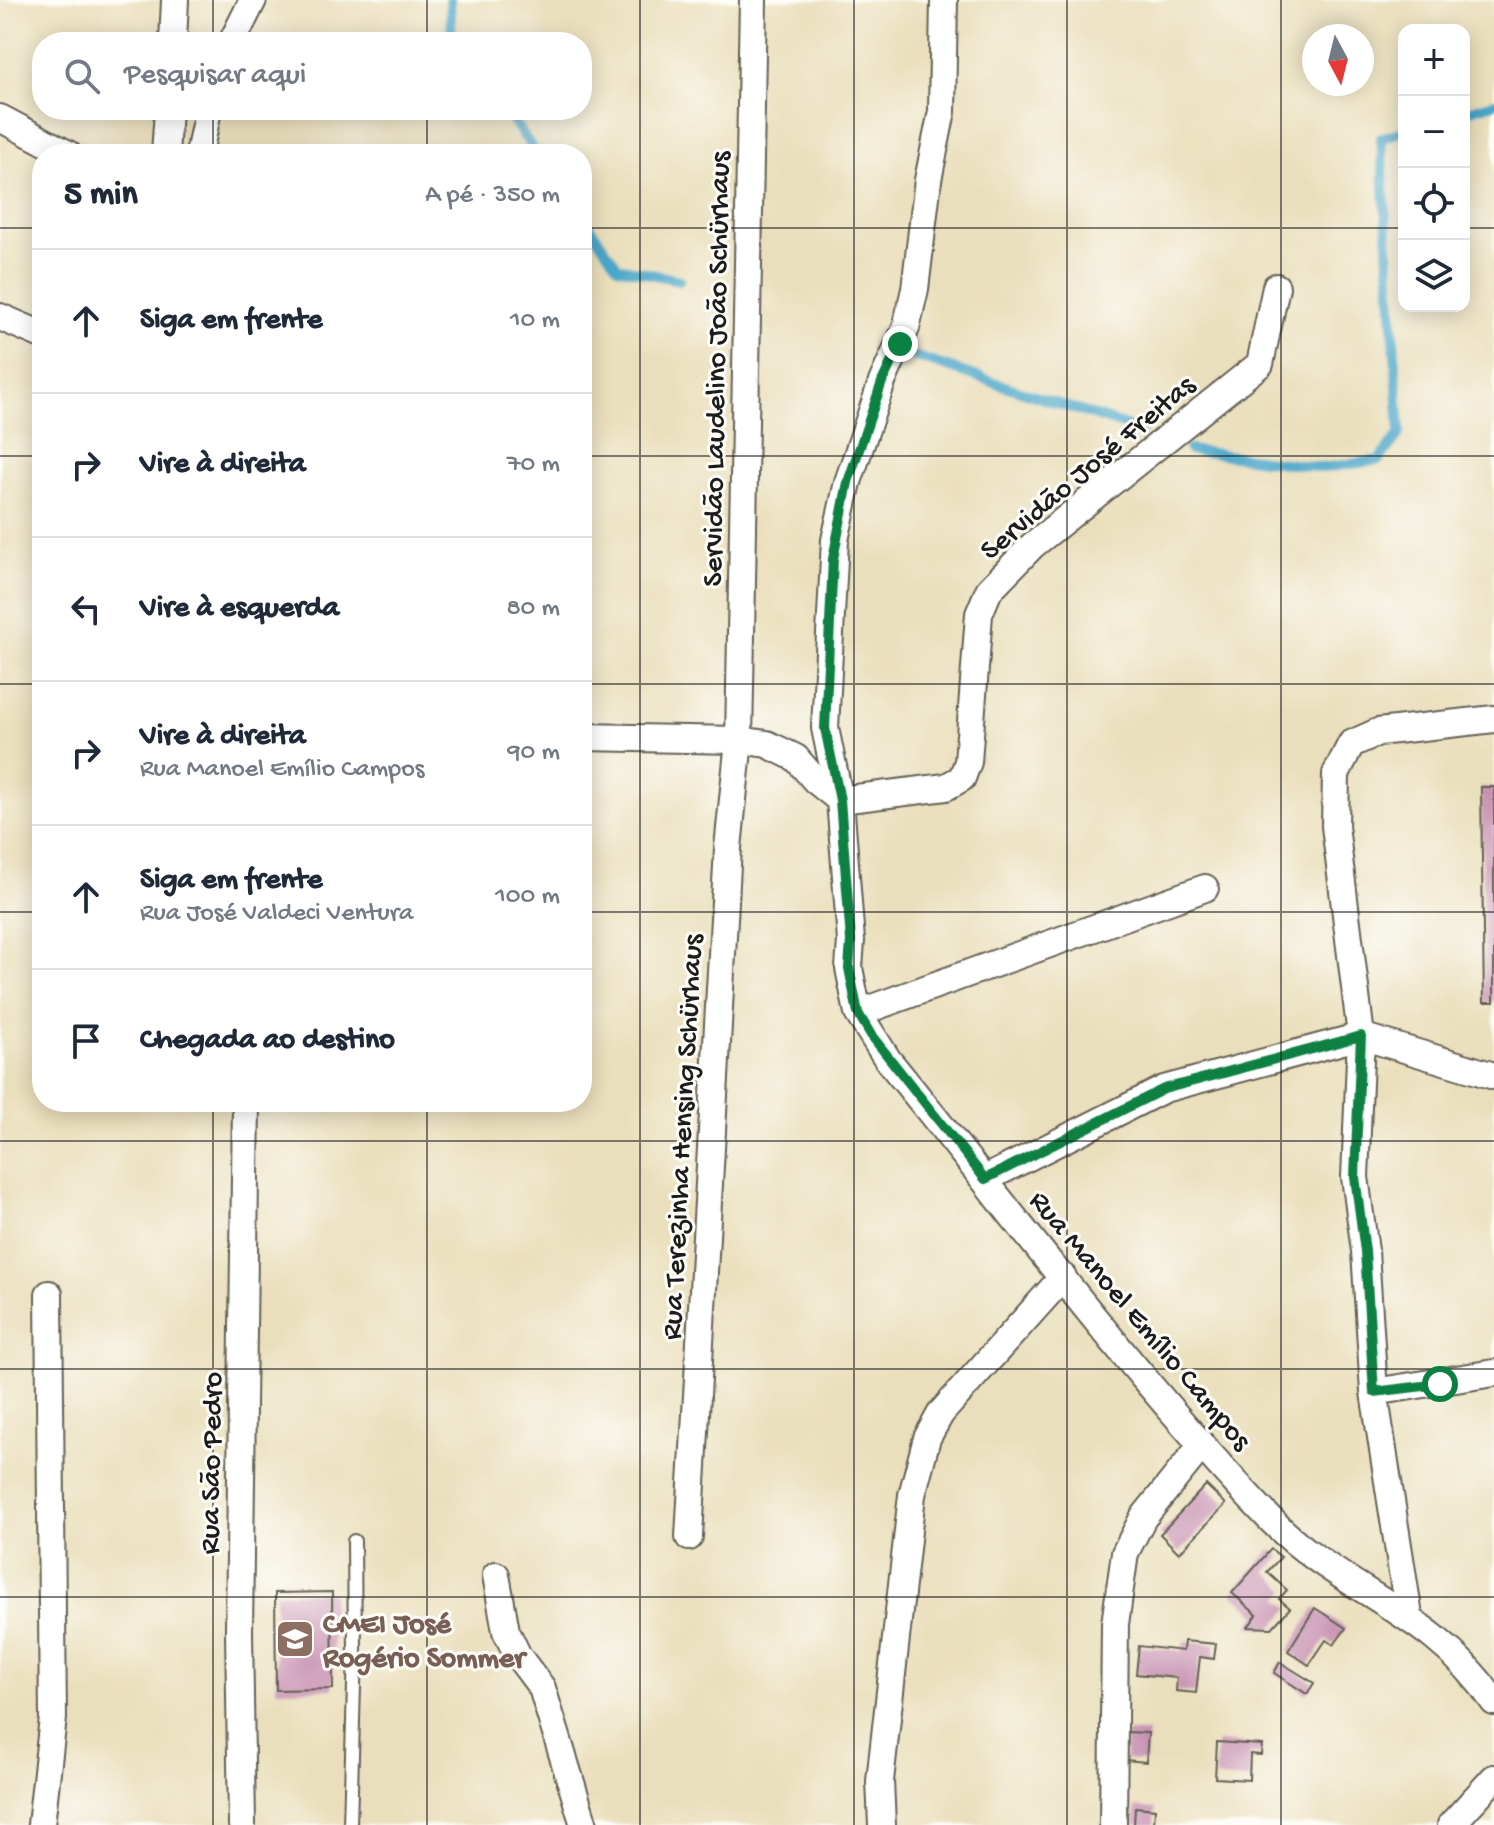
<!DOCTYPE html>
<html lang="pt">
<meta charset="utf-8">
<style>
body{margin:0;font-family:"Gochi Hand",sans-serif;background:#f2f2f3;color:#1f2937}
.controls{position:absolute;right:24px;top:24px;display:grid;overflow:hidden;border-radius:16px;box-shadow:0 4px 20px #0003}
.controls button{width:72px;height:72px;display:grid;place-items:center;padding:0;border:0;border-bottom:2px solid #e0e1e3;background:#fff;color:#1f2937;font:40px sans-serif}
.compass{position:absolute;left:1302px;top:24px;width:72px;height:72px;border-radius:50%;background:#fff;box-shadow:0 4px 20px #0003;rotate:173deg}
.stop{position:absolute;width:24px;height:24px;margin:-18px;border:6px solid #0b8043;border-radius:50%;background:#fff}
.stop.end{background:#0b8043;border-color:#fff;box-shadow:0 2px 8px #0008}
.list{margin:0;padding:0;list-style:none}
h2{display:flex;justify-content:space-between;align-items:center;height:104px;margin:0;padding:0 32px;font-size:34px}
h2 small{font-size:26px;font-weight:400;color:#747a83}
.list li{display:grid;grid-template-columns:52px 1fr auto;gap:24px;align-items:center;box-sizing:border-box;height:144px;padding:0 32px;border-top:2px solid #e0e1e3}
.list b{display:block;font-size:30px;white-space:nowrap}
.list p{margin:0;font-size:26px;white-space:nowrap;color:#747a83}
.list em{font-size:26px;font-style:normal;color:#747a83}
.icon{flex:none;width:44px;height:44px;fill:none;stroke:currentColor;stroke-width:2;stroke-linecap:round;stroke-linejoin:round}
.map{position:relative;flex:none;width:1494px;height:1825px;overflow:hidden}
.search{position:absolute;background:#fff;box-shadow:0 4px 20px #0003;left:32px;top:32px;width:560px;height:88px;display:flex;align-items:center;gap:20px;box-sizing:border-box;padding:0 28px;border-radius:32px;color:#747a83;font-size:30px}
.panel{position:absolute;background:#fff;box-shadow:0 4px 20px #0003;left:32px;top:144px;width:560px;height:968px;border-radius:32px}
.map>svg:first-child{display:block}
</style>
<div class="map">
<svg width="1494" height="1825" viewBox="0 0 1494 1825">
<rect width="100%" height="100%" fill="#fdfcf7"/>
<filter id="ink" filterUnits="userSpaceOnUse"><feTurbulence type="fractalNoise" baseFrequency=".0125" numOctaves="2"/><feDisplacementMap in="SourceGraphic" scale="16" xChannelSelector="R" yChannelSelector="G"/><feConvolveMatrix kernelMatrix="1 2 1 2 8 2 1 2 1" color-interpolation-filters="sRGB"/></filter>
<filter id="wash" filterUnits="userSpaceOnUse"><feTurbulence type="fractalNoise" baseFrequency=".006" numOctaves="4" result="noise"/><feDisplacementMap in="SourceGraphic" scale="32" xChannelSelector="R" yChannelSelector="G"/><feGaussianBlur stdDeviation="1.8" result="paint"/><feColorMatrix in="noise" values="0 0 0 0 0 0 0 0 0 0 0 0 0 0 0 0 0 1.4 0 .05"/><feComposite in="paint" operator="in"/></filter>
<g filter="url(#wash)">
<rect width="100%" height="100%" fill="#eadfbc"/>
<g fill="none" stroke-linecap="round" stroke-linejoin="round">
<path stroke="#49a6c8" stroke-width="10" d="M450,0L452,42
M505,110L537,154
M1464,112L1494,103
M582,216L618,267L679,280
M899,351L1141,431
M1189,450L1323,468L1379,460L1400,433L1381,138L1404,131"/>
</g>
<g id="blocks">
<path fill="#c892b2" d="M1481,787H1494V1002H1484Z
M1206,1485L1226,1504L1179,1553L1160,1534Z
M1271,1549L1281,1557L1267,1572L1287,1590L1279,1599L1290,1608L1272,1628L1248,1627L1257,1615L1232,1593Z
M332,1592L333,1689L276,1690L275,1593Z
M1315,1608L1346,1628L1334,1645L1326,1640L1309,1665L1288,1651Z
M1184,1641L1216,1644L1214,1659L1200,1657L1196,1693L1176,1691L1177,1678L1136,1674L1139,1646L1183,1651Z
M1280,1662L1314,1683L1307,1694L1274,1673Z
M1127,1732L1148,1733L1146,1762L1125,1760Z
M1217,1742L1262,1745L1261,1755L1250,1754L1249,1780L1215,1778Z
M1135,1807L1155,1809L1154,1825H1134Z"/>
</g>
</g>
<g filter="url(#ink)">
<use href="#blocks" fill-opacity="0" stroke="#646054" stroke-width="2"/>
<g fill="none" stroke-linecap="round" stroke-linejoin="round">
<defs>
<path id="service" d="M350,1825L355,1651L354,1541"/>
<path id="minor" d="M944,0L942,111L928,180L915,289L906,328L882,382L848,482L835,540L825,728L840,800L946,787L962,778L968,762L979,614L989,590L1033,545L1260,364L1276,287
M173,42L175,0
M232,42L253,0
M0,118L68,154
M165,154L168,110
M199,154L208,110
M0,317L42,335
M582,737L739,740L767,744L796,758L815,780L840,800L851,941L849,968L858,1013L888,1060C1014,1214 1133,1377 1271,1520C1342,1592 1433,1611 1494,1702
M858,1013L1205,888
M985,1179L1164,1089L1361,1036L1494,1076
M1374,1392L1494,1373
M689,1537L728,848L739,740L753,0
M496,1575L506,1631L518,1656L542,1688L584,1825
M1409,1616L1374,1392L1365,1251L1355,1177L1361,1036L1335,826L1336,774L1351,744L1378,732L1494,719
M41,1825L53,1718L49,1294
M242,1825L239,1631L246,1102
M882,1825L880,1781L912,1495L927,1438L941,1413L1063,1277
M1113,1825L1115,1624L1125,1553L1143,1518L1202,1445
M1451,1825L1494,1778"/>
</defs>
<use href="#service" stroke="#646054" stroke-width="16"/>
<use href="#minor" stroke="#646054" stroke-width="30"/>
<use href="#service" stroke="#fff" stroke-width="12"/>
<use href="#minor" stroke="#fff" stroke-width="26"/>
</g>
</g>
<g fill="none" stroke-linecap="round" stroke-linejoin="round" filter="url(#ink)">
<path stroke="#0b8043" stroke-width="10" d="M900,344L882,382L848,482L833,559L825,728L840,800L851,941L849,968L858,1013L871,1035L985,1179L1164,1089L1361,1036L1355,1177L1365,1251L1374,1392L1440,1384"/>
</g>
<path fill="none" stroke="#1c1c1c" stroke-width="2" stroke-opacity="0.55" d="M213,0V42M427,0V42M640,0V1825M854,0V1825M1067,0V1825M1281,0V1825M213,110V154M427,110V154M0,228H42M582,228H1404M1464,228H1494M0,456H42M582,456H1494M0,684H42M582,684H1494M0,912H42M582,912H1494M213,1102V1825M427,1102V1825M0,1141H1494M0,1369H1494M0,1597H1494"/>
<defs>
<symbol id="school-square" viewBox="-11 -11 22 22"><rect x="-9" y="-9" width="18" height="18" rx="4" fill="#8d6e63" stroke="#fdfcf7"/><path d="M0-5L7-2L0 1L-7-2ZM-4 1L0 2.5L4 1V4Q0 6-4 4Z" fill="#fff"/></symbol>
</defs>
<g fill-rule="evenodd">
<use href="#school-square" x="273" y="1617" width="44" height="44"/>
</g>
<g text-anchor="middle" stroke-width="6" stroke-linejoin="round" paint-order="stroke">
<g font-size="30" fill="#1c1c1c" stroke="#fdfcf7">
<text transform="translate(714 369) rotate(-89)" y="10">Servidão Laudelino João Schürhaus</text>
<text transform="translate(1086 466) rotate(-40)" y="10">Servidão José Freitas</text>
<text transform="translate(680 1137) rotate(-87)" y="10">Rua Terezinha Hensing Schürhaus</text>
<text transform="translate(1142 1319) rotate(50)" y="10">Rua Manoel Emílio Campos</text>
<text transform="translate(209 1463) rotate(-89)" y="10">Rua São Pedro</text>
</g>
<g font-size="30" font-weight="bold" fill="#785e54" stroke="#fdfcf7" text-anchor="start">
<text x="323" y="1632">CMEI José<tspan x="323" dy="34">Rogério Sommer</tspan></text>
</g>
</g>
</svg>
<div class="controls">
<button>+</button>
<button>−</button>
<button><svg class="icon" aria-label="locate" viewBox="0 0 24 24"><circle cx="12" cy="12" r="6"/><path d="M12 2v4M12 18v4M2 12h4M18 12h4"/></svg></button>
<button><svg class="icon" aria-label="layers" viewBox="0 0 24 24"><path d="M12 4l9 5-9 5-9-5zM3 14l9 5 9-5"/></svg></button>
</div>
<svg class="compass" viewBox="-18 -18 36 36"><path d="M0-13l5 13h-10z" fill="#e53935"/><path d="M0 13l5-13h-10z" fill="#747a83"/></svg>
<div class="stop" style="left:1440px;top:1384px"></div>
<div class="stop end" style="left:900px;top:344px"></div>
<div class="search"><svg class="icon" aria-label="search" viewBox="0 0 24 24"><circle cx="10" cy="10" r="6"/><path d="M15 15l6 6"/></svg>Pesquisar aqui</div>
<section class="panel">
<h2>5 min<small>A pé · 350 m</small></h2>
<ul class="list">
<li><svg class="icon" aria-label="ahead" viewBox="0 0 24 24"><path d="M12 20V5M6 11l6-6 6 6"/></svg><div><b>Siga em frente</b></div><em>10 m</em></li>
<li><svg class="icon" aria-label="right" viewBox="0 0 24 24"><path d="M7 20v-9h11M14 6l5 5-5 5"/></svg><div><b>Vire à direita</b></div><em>70 m</em></li>
<li><svg class="icon" aria-label="left" viewBox="0 0 24 24"><path d="M17 20v-9H6M10 6l-5 5 5 5"/></svg><div><b>Vire à esquerda</b></div><em>80 m</em></li>
<li><svg class="icon" aria-label="right" viewBox="0 0 24 24"><path d="M7 20v-9h11M14 6l5 5-5 5"/></svg><div><b>Vire à direita</b><p>Rua Manoel Emílio Campos</p></div><em>90 m</em></li>
<li><svg class="icon" aria-label="ahead" viewBox="0 0 24 24"><path d="M12 20V5M6 11l6-6 6 6"/></svg><div><b>Siga em frente</b><p>Rua José Valdeci Ventura</p></div><em>100 m</em></li>
<li><svg class="icon" aria-label="arrive" viewBox="0 0 24 24"><path d="M6 21V4h12l-3 4 3 4H6"/></svg><div><b>Chegada ao destino</b></div></li>
</ul>
</section>
</div>
